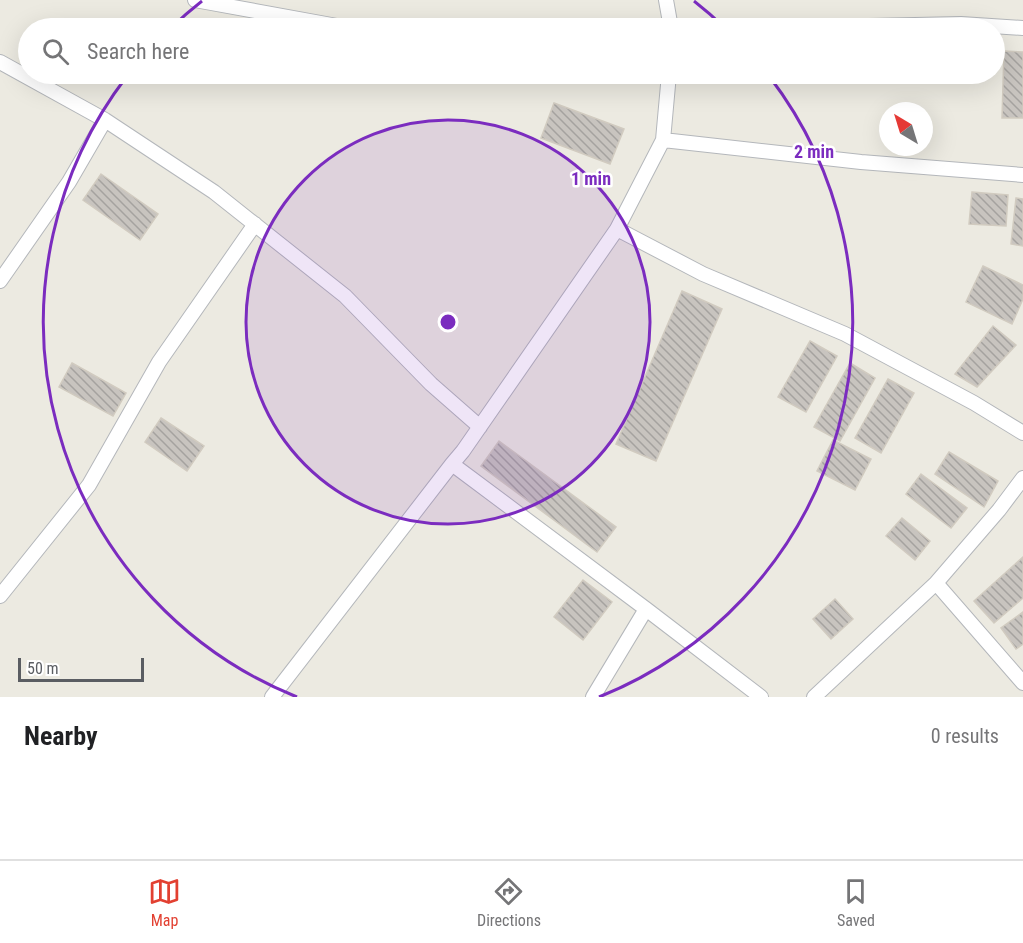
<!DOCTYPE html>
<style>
body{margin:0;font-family:"Roboto Condensed",sans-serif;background:#f2f2f2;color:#202124}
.compass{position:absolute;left:879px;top:102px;width:54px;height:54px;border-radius:50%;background:#fff;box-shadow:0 6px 24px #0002;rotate:322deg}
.scale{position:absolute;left:18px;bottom:15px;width:126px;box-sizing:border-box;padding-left:6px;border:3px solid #5a5d62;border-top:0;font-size:16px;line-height:21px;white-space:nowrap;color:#5a5d62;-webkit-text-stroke:4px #fff;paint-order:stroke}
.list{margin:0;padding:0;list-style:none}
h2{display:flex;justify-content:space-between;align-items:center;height:78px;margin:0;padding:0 24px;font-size:26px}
h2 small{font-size:20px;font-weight:400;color:#757577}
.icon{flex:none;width:33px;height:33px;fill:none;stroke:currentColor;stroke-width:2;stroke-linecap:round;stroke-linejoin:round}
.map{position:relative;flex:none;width:1023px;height:697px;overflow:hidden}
.search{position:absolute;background:#fff;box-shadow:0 6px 24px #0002;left:18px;right:18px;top:18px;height:66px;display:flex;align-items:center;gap:15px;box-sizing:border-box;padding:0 21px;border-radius:33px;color:#757577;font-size:22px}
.sheet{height:162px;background:#fff}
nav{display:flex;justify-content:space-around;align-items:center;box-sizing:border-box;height:84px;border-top:2px solid #e0e0e0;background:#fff;font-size:16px;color:#757577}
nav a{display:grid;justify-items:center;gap:3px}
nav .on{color:#e24031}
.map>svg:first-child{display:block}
</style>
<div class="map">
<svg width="1023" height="697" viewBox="0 0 1023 697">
<defs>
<pattern id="building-back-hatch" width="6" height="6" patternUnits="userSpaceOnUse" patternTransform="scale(1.5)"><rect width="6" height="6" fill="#c8c4bf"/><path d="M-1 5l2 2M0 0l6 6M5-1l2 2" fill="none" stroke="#a5a29f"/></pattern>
</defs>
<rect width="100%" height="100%" fill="#eceae1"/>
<path fill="url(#building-back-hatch)" stroke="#d1cbc0" stroke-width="1.5" d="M1004,51L1023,52V118H1002Z
M554,103L624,129L610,164L541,138Z
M101,174L158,214L140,240L83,200Z
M972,192L1008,195L1006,226L969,224Z
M1016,198L1023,199V246L1011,244Z
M983,266L1023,285V299L1012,324L966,302Z
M682,291L722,309L656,461L616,444Z
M993,326L1016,345L977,387L955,374Z
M810,341L837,356L806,412L778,397Z
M72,363L126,393L113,416L59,387Z
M850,363L875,378L840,441L814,427Z
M888,379L914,393L881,453L855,438Z
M161,418L204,446L187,471L145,442Z
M833,440L871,459L855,490L817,471Z
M499,441L616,527L597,552L481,466Z
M949,452L998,481L984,507L935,474Z
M921,474L967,508L951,528L906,494Z
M902,518L930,541L915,560L886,536Z
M1023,557V598L994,623L974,601Z
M583,580L612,602L583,640L554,617Z
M835,599L853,619L831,639L813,619Z
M1023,612V644L1016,649L1001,628Z"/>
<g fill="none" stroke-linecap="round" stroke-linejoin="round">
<defs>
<path id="minor" d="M195,0L348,28
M666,0L671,28
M777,28L961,24L1023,28
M0,62L105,120L214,192L345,296L431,384L480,427
M663,140L861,162L1023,175
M617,229L703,274L845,334L974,403L1023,433
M0,281L69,182L105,120
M452,464L646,609L761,697
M936,583L1023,683
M0,596L89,485L159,362L255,224
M272,697L452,464L463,451L617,229L663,140L669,74
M593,697L646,609
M814,697L936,583L999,510L1023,478"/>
</defs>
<use href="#minor" stroke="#b4b7bb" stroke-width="16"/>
<use href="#minor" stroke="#fff" stroke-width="14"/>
</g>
<circle cx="448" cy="322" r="202" fill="#7b2cbf" fill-opacity=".12"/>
<g fill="none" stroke="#7b2cbf" stroke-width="3">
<circle cx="448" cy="322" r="202"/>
<path d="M297 697A404 404 0 0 1 127 76M172 27A404 404 0 0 1 202 1M694 1A404 404 0 0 1 724 27M769 76A404 404 0 0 1 599 697"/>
</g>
<circle cx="448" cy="322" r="9" fill="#7b2cbf" stroke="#fff" stroke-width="3"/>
<g font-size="18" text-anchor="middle" font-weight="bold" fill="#7b2cbf" stroke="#fff" stroke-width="5" stroke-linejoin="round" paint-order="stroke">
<text x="814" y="158">2 min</text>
<text x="591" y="185">1 min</text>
</g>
</svg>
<svg class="compass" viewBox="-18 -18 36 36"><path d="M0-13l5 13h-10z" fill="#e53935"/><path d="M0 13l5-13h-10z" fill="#757577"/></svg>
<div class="scale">50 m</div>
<div class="search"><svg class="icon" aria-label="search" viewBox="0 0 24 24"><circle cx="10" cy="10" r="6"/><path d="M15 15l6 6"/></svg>Search here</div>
</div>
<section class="sheet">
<h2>Nearby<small>0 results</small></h2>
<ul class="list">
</ul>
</section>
<nav>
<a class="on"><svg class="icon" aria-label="map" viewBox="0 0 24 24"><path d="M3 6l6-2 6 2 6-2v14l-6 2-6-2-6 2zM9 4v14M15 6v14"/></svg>Map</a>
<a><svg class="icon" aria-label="directions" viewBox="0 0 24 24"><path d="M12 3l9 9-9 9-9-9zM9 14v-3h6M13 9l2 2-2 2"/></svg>Directions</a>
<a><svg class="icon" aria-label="saved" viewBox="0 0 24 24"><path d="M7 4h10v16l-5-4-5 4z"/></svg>Saved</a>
</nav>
